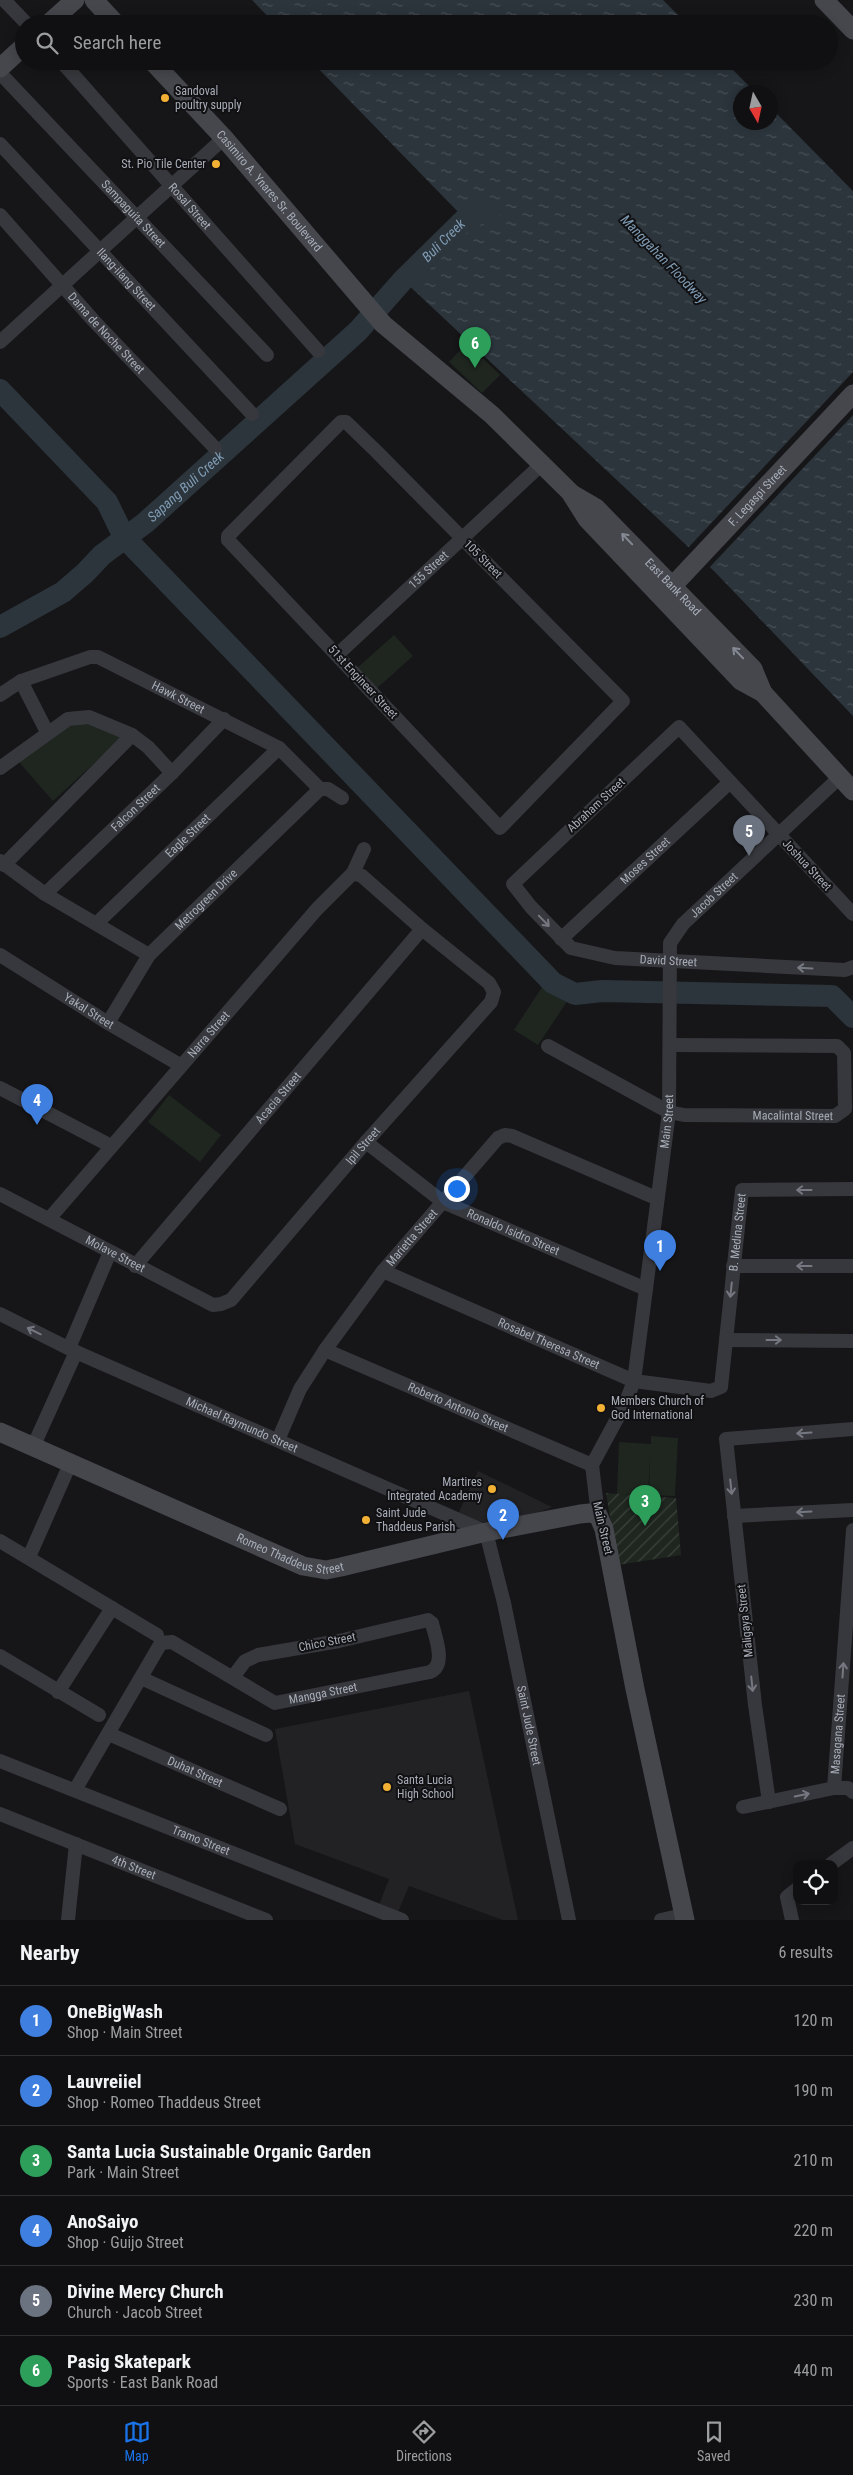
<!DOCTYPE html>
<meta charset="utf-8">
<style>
body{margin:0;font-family:"Roboto Condensed",sans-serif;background:#19191b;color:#f1f3f6}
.controls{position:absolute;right:15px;bottom:15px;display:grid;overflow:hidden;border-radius:10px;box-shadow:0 2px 12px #0003}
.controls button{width:45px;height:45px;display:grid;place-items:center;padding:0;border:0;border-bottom:1px solid #303032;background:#101012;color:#f1f3f6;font:25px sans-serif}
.compass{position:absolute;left:733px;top:85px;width:45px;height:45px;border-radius:50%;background:#101012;box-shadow:0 2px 12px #0003;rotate:171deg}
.you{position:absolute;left:456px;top:1188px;width:18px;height:18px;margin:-12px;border:4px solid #fff;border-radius:50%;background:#1a73e8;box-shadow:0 0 0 8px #1a73e833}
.badge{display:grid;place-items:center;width:32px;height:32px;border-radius:50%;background:#1a73e8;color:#fff;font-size:16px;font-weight:700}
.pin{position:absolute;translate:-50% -41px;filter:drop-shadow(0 1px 2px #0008)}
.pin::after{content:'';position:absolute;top:26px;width:18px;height:15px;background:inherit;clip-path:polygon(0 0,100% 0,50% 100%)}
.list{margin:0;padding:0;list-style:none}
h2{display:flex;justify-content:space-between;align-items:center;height:65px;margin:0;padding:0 20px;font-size:21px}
h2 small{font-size:16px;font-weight:400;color:#9c9d9f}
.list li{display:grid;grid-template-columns:32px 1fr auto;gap:15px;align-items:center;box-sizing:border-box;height:70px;padding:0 20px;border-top:1px solid #303032}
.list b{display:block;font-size:19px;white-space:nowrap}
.list p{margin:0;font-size:16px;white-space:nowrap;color:#9c9d9f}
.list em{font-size:16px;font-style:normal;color:#9c9d9f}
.icon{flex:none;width:28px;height:28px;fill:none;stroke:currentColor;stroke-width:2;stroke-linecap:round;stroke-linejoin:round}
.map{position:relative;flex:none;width:853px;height:1920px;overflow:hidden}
.search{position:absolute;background:#101012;box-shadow:0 2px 12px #0003;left:15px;right:15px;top:15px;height:55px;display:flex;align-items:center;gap:12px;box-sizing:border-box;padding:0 18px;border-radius:28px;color:#9c9d9f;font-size:19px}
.sheet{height:485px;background:#101012}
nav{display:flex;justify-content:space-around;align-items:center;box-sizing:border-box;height:70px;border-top:1px solid #303032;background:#101012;font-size:14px;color:#9c9d9f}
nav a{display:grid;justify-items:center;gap:2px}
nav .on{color:#1a73e8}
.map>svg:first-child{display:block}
</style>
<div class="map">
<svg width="853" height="1920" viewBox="0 0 853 1920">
<defs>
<pattern id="garden-furrows" width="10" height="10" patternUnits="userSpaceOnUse" patternTransform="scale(1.25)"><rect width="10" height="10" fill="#1e261f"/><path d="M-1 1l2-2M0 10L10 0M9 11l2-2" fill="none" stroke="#3c433d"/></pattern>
<pattern id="water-ripples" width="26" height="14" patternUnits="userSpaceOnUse" patternTransform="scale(1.25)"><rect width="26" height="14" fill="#2c353c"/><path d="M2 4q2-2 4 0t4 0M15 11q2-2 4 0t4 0" fill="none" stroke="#485056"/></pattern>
</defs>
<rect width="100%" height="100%" fill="#161618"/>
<path fill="#222225" d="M478,1471L552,1507L506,1525L474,1521L458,1514Z
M469,1691L518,1920H503L409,1886L398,1912L379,1905L389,1879L295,1844L275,1729Z"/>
<path fill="#1e261f" d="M467,343L500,375L482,393L449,362Z
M394,635L413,656L375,690L356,669Z
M89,722L124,736L53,801L18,761L69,723Z
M544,984L568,1000L538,1045L514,1030Z
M169,1095L221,1135L200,1162L148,1122Z
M651,1436L678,1438L675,1496L649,1495L650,1455L648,1495L617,1494L619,1442L651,1444Z"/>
<path fill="url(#garden-furrows)" d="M606,1493L676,1498L681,1555L618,1565Z"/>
<path fill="url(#water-ripples)" d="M252,0H663L687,24H275Z
M311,61H724L755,92H740V122H770L771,108L853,191V716L715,572L403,280L465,219Z"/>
<path fill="#161618" d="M853,372V415L708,569L687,549Z"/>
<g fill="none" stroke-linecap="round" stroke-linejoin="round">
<g stroke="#2c353c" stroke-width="22">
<path d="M0,390L107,502L124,537L553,983L575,994L602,991L832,996L853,1017"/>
<path id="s1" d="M0,627L63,592L85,573L102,555L145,523L358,331L403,280L465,219L491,209"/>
</g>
<g stroke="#37383d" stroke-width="14">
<path d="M4,0L27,24"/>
<path id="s2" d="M61,61L318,351"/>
<path id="s3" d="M0,73L267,355"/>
<path id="s4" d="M0,144L252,414"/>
<path id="s5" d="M0,215L93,320L215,448"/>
<path d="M0,342L224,138"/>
<path d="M341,422H346L376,451L623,701L500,828L228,540V536Z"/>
<path id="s6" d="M337,655L542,464"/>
<path d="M21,681L47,732"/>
<path id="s7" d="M0,695L21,681L90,657H98L279,748L320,789H328L342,798"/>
<path d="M0,768L68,719L89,717L132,735L148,747L172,773"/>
<path d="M0,861L45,894L149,955"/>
<path d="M4,865L132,735"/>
<path id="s8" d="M45,894L172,773L224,719"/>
<path id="s9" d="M853,914L679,727L513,884L531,907L571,948L615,958L845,970L853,967"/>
<path id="s10" d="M97,923L279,748"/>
<path id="s11" d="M561,939L730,782"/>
<path id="s12" d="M0,955L108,1023L180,1065"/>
<path id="s13" d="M108,1023L149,955L320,789"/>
<path id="s14" d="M548,1046L669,1112L684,1115L835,1116L845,1109L844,1053L837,1046L671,1045"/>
<path d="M0,1088L111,1146"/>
<path id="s15" d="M366,1142L443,1202L646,1289"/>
<path id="s16" d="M0,1194L213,1305L221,1304L231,1300L366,1142L491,1002L494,992L489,983L422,929L362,876L353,873"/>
<path id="s17" d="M49,1219L317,909L353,873L364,849"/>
<path id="s18" d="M135,1266L422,929"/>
<path d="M733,1266H853"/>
<path id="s19" d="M383,1271L634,1381L711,1391L721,1387L742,1190L853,1189"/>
<path id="s20" d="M0,1314L76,1352L486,1532L504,1603L569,1920"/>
<path d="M726,1340L853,1341"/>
<path d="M69,1348L110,1252"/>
<path id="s21" d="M325,1350L592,1465"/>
<path id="s22" d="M278,1440L300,1389L325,1350L383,1271L498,1138L505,1135L512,1136L656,1198"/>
<path d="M33,1447L76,1352"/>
<path id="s23" d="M598,1515L592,1465L625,1404L634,1381L669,1112L670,943L683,924L840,777"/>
<path d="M734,1516L853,1510"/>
<path d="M0,1541L157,1635"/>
<path d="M29,1557L70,1464"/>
<path d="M0,1656L99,1715"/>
<path d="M141,1678L266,1735"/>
<path d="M58,1692L112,1608"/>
<path id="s24" d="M109,1734L280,1809"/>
<path id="s25" d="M0,1761L402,1920"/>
<path id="s26" d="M834,1788L853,1530"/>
<path id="s27" d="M75,1790L161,1643L172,1642L275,1703L430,1672C447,1665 435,1637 432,1623L428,1620L339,1641L258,1655L245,1661L233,1677"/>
<path d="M769,1802L755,1705L726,1439L853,1429"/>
<path d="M743,1807L834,1788H848L853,1792"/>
<path id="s28" d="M0,1814L266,1920"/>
<path d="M831,1864L853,1848"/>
<path d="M68,1920L76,1844"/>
<path d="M661,1920L683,1915"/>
<path d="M792,1920L787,1897L797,1889"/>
</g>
<g stroke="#45474d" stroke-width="19">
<path d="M94,0L116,24"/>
<path d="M824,0L853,30"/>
<path d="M48,24L75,0"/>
<path id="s29" d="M152,61L224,138L383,324L492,415L570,492L587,519L741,681L763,693L853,791"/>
<path d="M0,68L24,46"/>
<path id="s30" d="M572,494L596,508L753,669L763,693"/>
<path id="s31" d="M665,594L853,394"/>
<path id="s32" d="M0,1432L303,1566L326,1570L341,1567L486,1532L580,1514L590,1513L598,1515L604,1529L635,1689L685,1920"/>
</g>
</g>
<defs><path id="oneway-shaft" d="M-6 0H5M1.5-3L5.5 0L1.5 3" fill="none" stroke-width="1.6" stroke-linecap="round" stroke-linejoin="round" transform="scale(1.25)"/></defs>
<g stroke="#858993">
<use href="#oneway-shaft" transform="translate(627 539) rotate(-134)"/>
<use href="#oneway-shaft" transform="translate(738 653) rotate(-134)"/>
</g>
<g stroke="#757881">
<use href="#oneway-shaft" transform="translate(544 921) rotate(46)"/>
<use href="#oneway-shaft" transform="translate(805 968) rotate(-177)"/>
<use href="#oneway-shaft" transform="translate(804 1190) rotate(180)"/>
<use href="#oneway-shaft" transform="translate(804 1266) rotate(-180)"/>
<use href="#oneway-shaft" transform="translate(731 1290) rotate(96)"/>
<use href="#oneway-shaft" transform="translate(34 1331) rotate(-154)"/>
<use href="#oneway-shaft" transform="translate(774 1340)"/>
<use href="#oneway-shaft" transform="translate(804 1433) rotate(176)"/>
<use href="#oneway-shaft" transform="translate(731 1487) rotate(84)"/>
<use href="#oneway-shaft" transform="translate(804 1512) rotate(177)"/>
<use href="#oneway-shaft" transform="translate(843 1670) rotate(-86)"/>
<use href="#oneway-shaft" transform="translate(752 1684) rotate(84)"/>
<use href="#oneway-shaft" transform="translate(802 1795) rotate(-12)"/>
</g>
<g fill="#f2b134" stroke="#111113" stroke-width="2">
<circle cx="165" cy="98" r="5"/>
<circle cx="216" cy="164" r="5"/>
<circle cx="601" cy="1408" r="5"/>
<circle cx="492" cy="1489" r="5"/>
<circle cx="366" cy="1520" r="5"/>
<circle cx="387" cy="1787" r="5"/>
</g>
<g text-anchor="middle" stroke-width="4" stroke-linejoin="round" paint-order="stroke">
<g font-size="12" fill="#a8adb8" stroke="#111113" text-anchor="start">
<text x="175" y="95">Sandoval<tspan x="175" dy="14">poultry supply</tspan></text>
<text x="206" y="168" text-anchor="end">St. Pio Tile Center</text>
<text x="611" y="1405">Members Church of<tspan x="611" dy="14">God International</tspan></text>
<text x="482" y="1486" text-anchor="end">Martires<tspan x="482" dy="14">Integrated Academy</tspan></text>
<text x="376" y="1517">Saint Jude<tspan x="376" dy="14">Thaddeus Parish</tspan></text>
<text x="397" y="1784">Santa Lucia<tspan x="397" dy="14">High School</tspan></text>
</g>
<g font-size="12" fill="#a8adb8" stroke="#111113">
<text dy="4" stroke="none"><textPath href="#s29" startOffset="175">Casimiro A. Ynares Sr. Boulevard</textPath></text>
<text dy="4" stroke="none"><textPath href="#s2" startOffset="194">Rosal Street</textPath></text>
<text dy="4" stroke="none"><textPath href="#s3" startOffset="194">Sampaguita Street</textPath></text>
<text dy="4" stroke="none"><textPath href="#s4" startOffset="185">Ilang-ilang Street</textPath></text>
<text dy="4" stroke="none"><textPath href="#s5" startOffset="159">Dama de Noche Street</textPath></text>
<text dy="4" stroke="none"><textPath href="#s31" startOffset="135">F. Legaspi Street</textPath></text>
<text transform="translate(483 559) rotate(45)" y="4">105 Street</text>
<text dy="4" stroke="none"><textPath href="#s6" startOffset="125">155 Street</textPath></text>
<text dy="4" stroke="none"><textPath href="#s30" startOffset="138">East Bank Road</textPath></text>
<text transform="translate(363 682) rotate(47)" y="4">51st Engineer Street</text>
<text dy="4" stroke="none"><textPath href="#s7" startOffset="196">Hawk Street</textPath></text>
<text transform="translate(596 805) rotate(-43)" y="4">Abraham Street</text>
<text dy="4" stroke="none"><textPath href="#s8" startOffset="125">Falcon Street</textPath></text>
<text dy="4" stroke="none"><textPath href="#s10" startOffset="126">Eagle Street</textPath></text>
<text dy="4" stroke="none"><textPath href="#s11" startOffset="115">Moses Street</textPath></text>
<text transform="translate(807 865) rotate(47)" y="4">Joshua Street</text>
<text dy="4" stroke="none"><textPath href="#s23" startOffset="650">Jacob Street</textPath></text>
<text dy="4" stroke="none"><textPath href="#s13" startOffset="159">Metrogreen Drive</textPath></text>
<text dy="4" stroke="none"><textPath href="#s9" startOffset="669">David Street</textPath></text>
<text dy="4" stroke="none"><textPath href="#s12" startOffset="105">Yakal Street</textPath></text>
<text dy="4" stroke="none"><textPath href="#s17" startOffset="244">Narra Street</textPath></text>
<text dy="4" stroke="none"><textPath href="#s18" startOffset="221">Acacia Street</textPath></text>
<text dy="4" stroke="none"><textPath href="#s14" startOffset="262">Macalintal Street</textPath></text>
<text dy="4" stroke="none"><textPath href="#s23" startOffset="406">Main Street</textPath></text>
<text dy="4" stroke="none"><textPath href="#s16" startOffset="462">Ipil Street</textPath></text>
<text dy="4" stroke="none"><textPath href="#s15" startOffset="174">Ronaldo Isidro Street</textPath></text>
<text dy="4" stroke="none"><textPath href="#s19" startOffset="518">B. Medina Street</textPath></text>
<text dy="4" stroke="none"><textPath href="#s22" startOffset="244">Marietta Street</textPath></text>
<text dy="4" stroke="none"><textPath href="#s16" startOffset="130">Molave Street</textPath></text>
<text dy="4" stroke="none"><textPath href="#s19" startOffset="181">Rosabel Theresa Street</textPath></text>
<text dy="4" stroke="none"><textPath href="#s21" startOffset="145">Roberto Antonio Street</textPath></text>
<text dy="4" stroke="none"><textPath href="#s20" startOffset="266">Michael Raymundo Street</textPath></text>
<text transform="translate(603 1528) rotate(77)" y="4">Main Street</text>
<text dy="4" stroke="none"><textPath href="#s32" startOffset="316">Romeo Thaddeus Street</textPath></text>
<text transform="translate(745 1621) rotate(-96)" y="4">Maligaya Street</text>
<text transform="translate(327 1642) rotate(-11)" y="4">Chico Street</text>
<text dy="4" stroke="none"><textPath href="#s27" startOffset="350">Mangga Street</textPath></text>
<text dy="4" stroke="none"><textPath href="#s20" startOffset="731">Saint Jude Street</textPath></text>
<text dy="4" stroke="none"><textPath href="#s26" startOffset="54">Masagana Street</textPath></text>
<text dy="4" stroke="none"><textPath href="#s24" startOffset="94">Duhat Street</textPath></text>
<text dy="4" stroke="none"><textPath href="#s25" startOffset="216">Tramo Street</textPath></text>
<text dy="4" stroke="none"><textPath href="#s28" startOffset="144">4th Street</textPath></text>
</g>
<g font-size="14" font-style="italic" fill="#7f9bb3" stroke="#111113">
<text dy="5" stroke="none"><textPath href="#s1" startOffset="591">Buli Creek</textPath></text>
<text transform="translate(664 259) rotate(46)" y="5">Manggahan Floodway</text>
<text dy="5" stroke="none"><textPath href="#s1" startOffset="234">Sapang Buli Creek</textPath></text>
</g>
</g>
</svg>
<div class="controls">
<button><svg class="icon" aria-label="locate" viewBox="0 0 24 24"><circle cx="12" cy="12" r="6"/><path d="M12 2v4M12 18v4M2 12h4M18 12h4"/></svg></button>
</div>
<svg class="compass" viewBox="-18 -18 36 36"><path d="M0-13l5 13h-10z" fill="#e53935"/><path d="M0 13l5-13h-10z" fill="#9c9d9f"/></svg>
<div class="you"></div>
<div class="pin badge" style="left:660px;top:1271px;background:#3f7fe0">1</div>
<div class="pin badge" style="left:503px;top:1540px;background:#3f7fe0">2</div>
<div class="pin badge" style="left:645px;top:1526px;background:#2e9e5b">3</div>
<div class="pin badge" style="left:37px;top:1125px;background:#3f7fe0">4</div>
<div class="pin badge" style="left:749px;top:856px;background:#6b7280">5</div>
<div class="pin badge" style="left:475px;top:368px;background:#2e9e5b">6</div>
<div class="search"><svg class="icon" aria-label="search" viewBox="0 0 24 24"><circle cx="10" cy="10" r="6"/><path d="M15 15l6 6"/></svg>Search here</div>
</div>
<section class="sheet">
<h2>Nearby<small>6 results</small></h2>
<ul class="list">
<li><span class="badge" style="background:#3f7fe0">1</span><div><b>OneBigWash</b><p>Shop · Main Street</p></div><em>120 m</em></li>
<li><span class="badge" style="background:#3f7fe0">2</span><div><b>Lauvreiiel</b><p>Shop · Romeo Thaddeus Street</p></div><em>190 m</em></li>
<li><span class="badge" style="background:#2e9e5b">3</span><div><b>Santa Lucia Sustainable Organic Garden</b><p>Park · Main Street</p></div><em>210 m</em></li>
<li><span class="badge" style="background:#3f7fe0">4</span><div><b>AnoSaiyo</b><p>Shop · Guijo Street</p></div><em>220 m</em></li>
<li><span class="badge" style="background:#6b7280">5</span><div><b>Divine Mercy Church</b><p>Church · Jacob Street</p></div><em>230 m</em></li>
<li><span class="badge" style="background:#2e9e5b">6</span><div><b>Pasig Skatepark</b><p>Sports · East Bank Road</p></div><em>440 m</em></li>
</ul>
</section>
<nav>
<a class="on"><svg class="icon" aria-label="map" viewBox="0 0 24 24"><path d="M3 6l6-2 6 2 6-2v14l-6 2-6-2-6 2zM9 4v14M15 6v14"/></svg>Map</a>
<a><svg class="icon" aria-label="directions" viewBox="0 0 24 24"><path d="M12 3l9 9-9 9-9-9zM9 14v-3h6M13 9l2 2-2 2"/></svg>Directions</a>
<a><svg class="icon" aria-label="saved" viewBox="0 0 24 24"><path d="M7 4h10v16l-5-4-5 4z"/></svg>Saved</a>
</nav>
